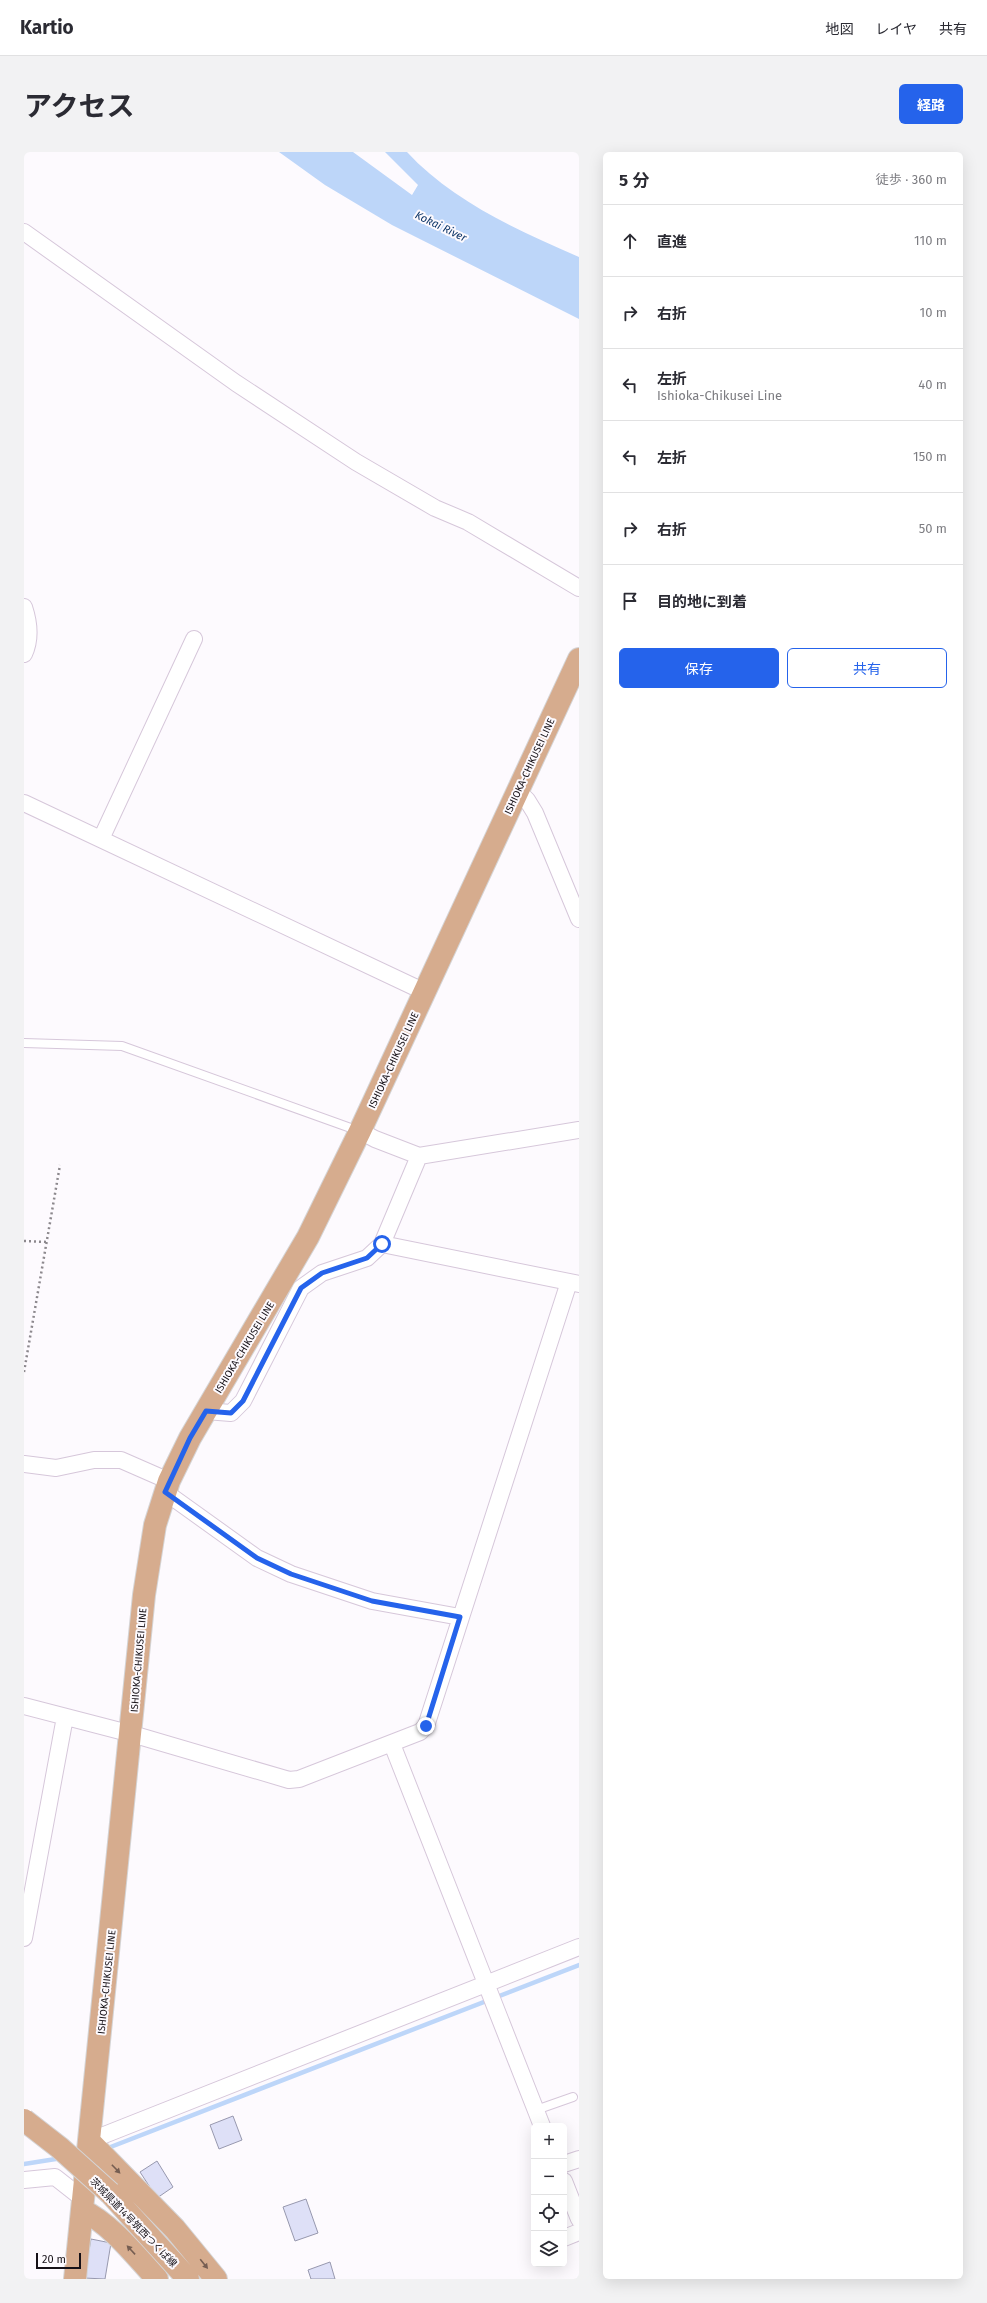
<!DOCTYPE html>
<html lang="ja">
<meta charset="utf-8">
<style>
body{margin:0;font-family:"Fira Sans","Noto Sans JP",sans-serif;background:#f2f2f3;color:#2b2b33}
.controls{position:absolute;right:12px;bottom:12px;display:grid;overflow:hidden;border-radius:6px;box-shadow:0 4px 16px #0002}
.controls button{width:36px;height:36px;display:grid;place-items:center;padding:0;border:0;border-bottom:1px solid #e1e1e2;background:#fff;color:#2b2b33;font:20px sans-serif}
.scale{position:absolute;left:12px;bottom:10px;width:45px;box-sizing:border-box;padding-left:4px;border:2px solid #161117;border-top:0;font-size:11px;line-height:14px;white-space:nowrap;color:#161117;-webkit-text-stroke:3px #fdfafe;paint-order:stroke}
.stop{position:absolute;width:12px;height:12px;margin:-9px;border:3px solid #2563eb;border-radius:50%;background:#fff}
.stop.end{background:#2563eb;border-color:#fff;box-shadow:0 1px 4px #0008}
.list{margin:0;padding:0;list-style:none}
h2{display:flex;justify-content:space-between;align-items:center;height:52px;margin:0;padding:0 16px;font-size:17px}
h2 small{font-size:13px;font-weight:400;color:#7c7c81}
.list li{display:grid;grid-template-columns:26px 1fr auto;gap:12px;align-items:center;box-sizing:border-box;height:72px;padding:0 16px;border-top:1px solid #e1e1e2}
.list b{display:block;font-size:15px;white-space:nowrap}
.list p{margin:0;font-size:13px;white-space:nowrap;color:#7c7c81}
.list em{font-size:13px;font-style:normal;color:#7c7c81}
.actions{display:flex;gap:8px;padding:12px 16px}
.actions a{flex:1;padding:9px 0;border:1px solid #2563eb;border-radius:6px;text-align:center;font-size:14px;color:#2563eb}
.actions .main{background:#2563eb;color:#fff}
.icon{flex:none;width:22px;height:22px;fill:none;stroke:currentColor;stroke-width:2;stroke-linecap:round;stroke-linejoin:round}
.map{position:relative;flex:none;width:555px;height:2127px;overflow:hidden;border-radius:6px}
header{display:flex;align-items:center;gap:24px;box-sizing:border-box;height:56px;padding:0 20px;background:#fff;border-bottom:1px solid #e1e1e2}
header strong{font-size:19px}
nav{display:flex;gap:22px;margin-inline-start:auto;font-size:14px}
.intro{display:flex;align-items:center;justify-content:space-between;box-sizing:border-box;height:96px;padding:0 24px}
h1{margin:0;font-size:28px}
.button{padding:10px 18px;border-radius:6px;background:#2563eb;color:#fff;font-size:14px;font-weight:700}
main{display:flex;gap:24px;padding:0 24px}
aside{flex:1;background:#fff;border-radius:6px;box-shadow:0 4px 16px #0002}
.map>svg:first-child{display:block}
</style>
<header>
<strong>Kartio</strong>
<nav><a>地図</a><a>レイヤ</a><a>共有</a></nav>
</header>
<div class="intro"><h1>アクセス</h1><a class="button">経路</a></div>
<main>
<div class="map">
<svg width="555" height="2127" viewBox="0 0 555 2127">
<rect width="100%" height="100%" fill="#fdfafe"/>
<path fill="#bdd6f9" d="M255,0H329L388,43L394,33L361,0H383C428,49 495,79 555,105V167L368,73L301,33Z"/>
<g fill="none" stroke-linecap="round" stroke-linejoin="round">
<path stroke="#bdd6f9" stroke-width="4.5" d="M84,1996L555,1813
M0,2012L38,2006"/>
</g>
<path fill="#dee0f7" stroke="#9798ae" d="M209,1964L218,1988L195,1997L186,1973Z
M133,2009L149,2035L133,2046L116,2020Z
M282,2047L294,2081L271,2089L259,2055Z
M67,2087L87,2091L81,2127L60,2126Z
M306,2110L311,2127H287L284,2118Z"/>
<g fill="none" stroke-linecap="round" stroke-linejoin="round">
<defs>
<path id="lane" d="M0,891L98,894L335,979
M512,1958L549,1945"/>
<path id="street" d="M0,80L212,231L332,310L411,356L444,370L555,436
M0,455C5,470 7,487 0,502
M494,639L503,648L511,661L555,767
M0,651L401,840
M77,687L170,487
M336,979L351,987L395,1004L555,978
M358,1092L555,1132
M182,1259L207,1261L219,1249L277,1136L298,1121L343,1106L358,1092L395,1004
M0,1312L32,1316L70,1308H97L145,1329
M141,1340L233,1406L267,1422L348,1449L436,1465
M0,1554L108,1582L265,1628L275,1627L396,1580L402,1574L545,1130
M368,1592L518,1974
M0,1786L41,1565
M65,1989L555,1795
M540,2012L555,2007
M0,2028L31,2025L59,2047
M540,2029L555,2067
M540,2086L555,2080"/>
<path id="primary" d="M65,1989L151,2077L192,2127
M86,2041L164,2127
M58,2058C88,2073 110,2102 133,2127
M51,2127L120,1443L131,1373L145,1329L166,1286L284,1085L336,979L555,507"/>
</defs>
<use href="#lane" stroke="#d6c7da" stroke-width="10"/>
<use href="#street" stroke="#d6c7da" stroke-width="18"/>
<use href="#primary" stroke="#d5d4d5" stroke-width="24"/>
<path stroke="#8c888d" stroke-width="2.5" stroke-dasharray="2 3" stroke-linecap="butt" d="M0,1089L23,1090
M0,1220L36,1013"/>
<use href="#lane" stroke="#fff" stroke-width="8"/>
<use href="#street" stroke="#fff" stroke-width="16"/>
<use href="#primary" stroke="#d6ac8e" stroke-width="22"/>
<defs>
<path id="primary-bridge" d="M0,1968L36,1996L86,2041"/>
</defs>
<use href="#primary-bridge" stroke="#d5d4d5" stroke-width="24" stroke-linecap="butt"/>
<use href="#primary-bridge" stroke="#d6ac8e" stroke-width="22"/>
</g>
<defs><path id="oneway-solid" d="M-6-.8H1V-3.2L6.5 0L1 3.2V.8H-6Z"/></defs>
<g fill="#765e52">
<use href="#oneway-solid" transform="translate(92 2017) rotate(46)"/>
<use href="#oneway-solid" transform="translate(107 2098) rotate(-133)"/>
<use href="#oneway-solid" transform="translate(180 2112) rotate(51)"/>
</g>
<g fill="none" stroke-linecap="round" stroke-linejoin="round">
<path stroke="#2563eb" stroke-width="5" d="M358,1092L343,1106L298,1121L277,1136L219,1249L207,1261L182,1259L166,1286L141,1340L233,1406L267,1422L348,1449L436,1465L402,1574"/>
</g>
<g text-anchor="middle" stroke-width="4" stroke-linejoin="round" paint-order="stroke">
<g font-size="10" fill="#161117" stroke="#fdfafe">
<text transform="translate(505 614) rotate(-65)" y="4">ISHIOKA-CHIKUSEI LINE</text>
<text transform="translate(369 908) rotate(-65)" y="4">ISHIOKA-CHIKUSEI LINE</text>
<text transform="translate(220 1195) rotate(-59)" y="4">ISHIOKA-CHIKUSEI LINE</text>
<text transform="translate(114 1508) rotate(-85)" y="4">ISHIOKA-CHIKUSEI LINE</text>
<text transform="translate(82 1830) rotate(-84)" y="4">ISHIOKA-CHIKUSEI LINE</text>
<text transform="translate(110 2070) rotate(46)" y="4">茨城県道14号筑西つくば線</text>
</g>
<g font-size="11" font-style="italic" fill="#0d3567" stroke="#fdfafe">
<text transform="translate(417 74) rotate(26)" y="4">Kokai River</text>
</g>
</g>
</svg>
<div class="controls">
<button>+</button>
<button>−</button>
<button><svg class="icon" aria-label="locate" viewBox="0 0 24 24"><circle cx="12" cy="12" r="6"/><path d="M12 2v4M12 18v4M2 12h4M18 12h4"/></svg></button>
<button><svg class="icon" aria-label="layers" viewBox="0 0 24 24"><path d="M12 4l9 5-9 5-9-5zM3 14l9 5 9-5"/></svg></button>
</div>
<div class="scale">20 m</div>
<div class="stop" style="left:358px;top:1092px"></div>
<div class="stop end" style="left:402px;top:1574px"></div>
</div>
<aside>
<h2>5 分<small>徒歩 · 360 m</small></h2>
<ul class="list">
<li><svg class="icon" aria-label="ahead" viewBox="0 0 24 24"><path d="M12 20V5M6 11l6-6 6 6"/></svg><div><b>直進</b></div><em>110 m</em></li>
<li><svg class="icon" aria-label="right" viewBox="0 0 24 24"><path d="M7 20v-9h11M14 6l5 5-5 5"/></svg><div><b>右折</b></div><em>10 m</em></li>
<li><svg class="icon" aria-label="left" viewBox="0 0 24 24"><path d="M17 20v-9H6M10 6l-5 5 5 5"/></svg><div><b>左折</b><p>Ishioka-Chikusei Line</p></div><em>40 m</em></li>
<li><svg class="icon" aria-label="left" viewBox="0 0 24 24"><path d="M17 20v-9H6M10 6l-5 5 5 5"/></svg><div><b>左折</b></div><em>150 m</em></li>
<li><svg class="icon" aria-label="right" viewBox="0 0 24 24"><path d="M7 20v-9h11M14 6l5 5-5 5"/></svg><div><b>右折</b></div><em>50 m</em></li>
<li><svg class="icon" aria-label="arrive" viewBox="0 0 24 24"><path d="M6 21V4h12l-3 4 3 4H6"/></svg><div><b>目的地に到着</b></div></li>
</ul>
<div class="actions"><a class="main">保存</a><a>共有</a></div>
</aside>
</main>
